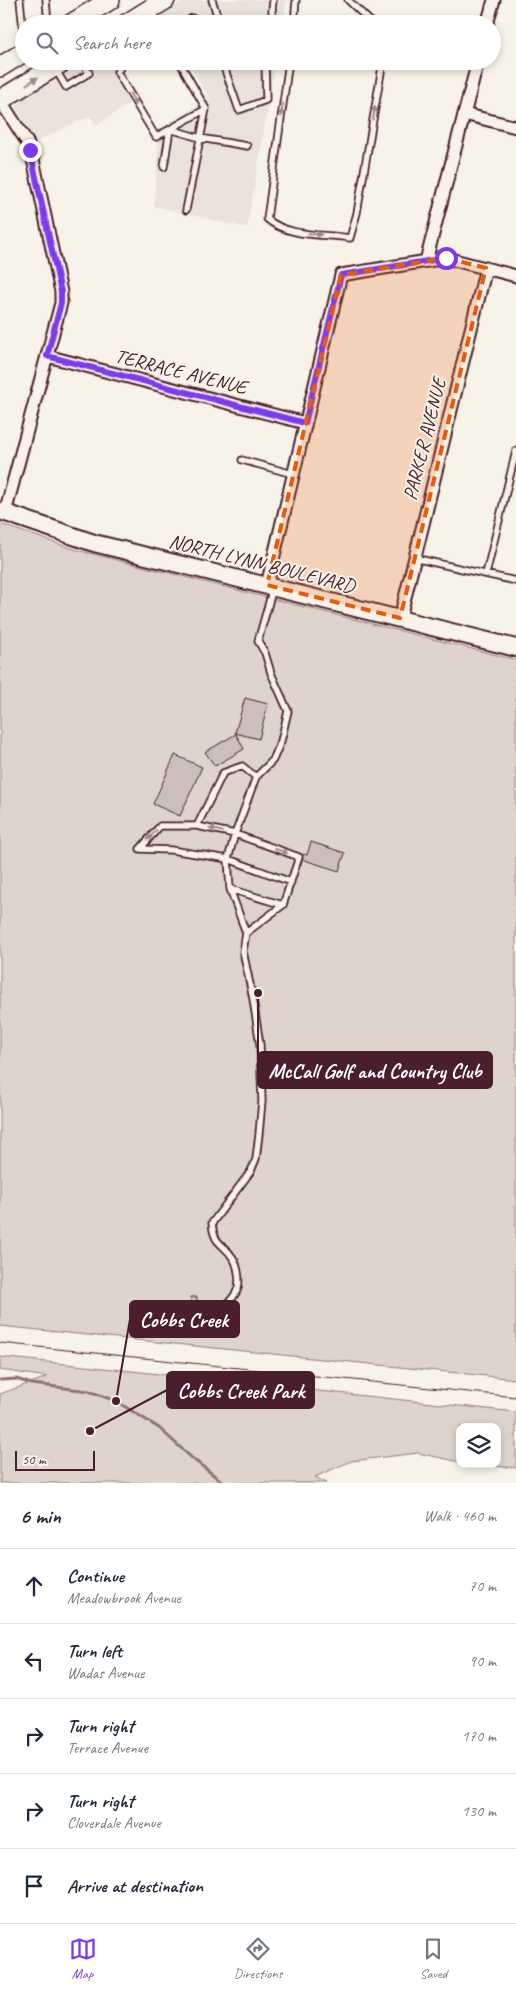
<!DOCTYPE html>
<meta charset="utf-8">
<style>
body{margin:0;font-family:Caveat,sans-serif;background:#f6f6f7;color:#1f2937}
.controls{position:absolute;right:15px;bottom:15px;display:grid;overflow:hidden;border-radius:10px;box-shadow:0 2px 8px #0003}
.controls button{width:45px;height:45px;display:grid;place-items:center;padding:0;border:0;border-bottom:1px solid #e0e1e3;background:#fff;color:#1f2937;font:25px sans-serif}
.scale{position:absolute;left:15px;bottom:12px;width:80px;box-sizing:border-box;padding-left:5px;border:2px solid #4a1f2b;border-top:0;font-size:14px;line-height:18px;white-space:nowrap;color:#4a1f2b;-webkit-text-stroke:4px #f7f3e8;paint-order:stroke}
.stop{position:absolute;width:15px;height:15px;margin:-11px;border:4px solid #7c3aed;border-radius:50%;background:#fff}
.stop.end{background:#7c3aed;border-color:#fff;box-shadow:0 1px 5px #0008}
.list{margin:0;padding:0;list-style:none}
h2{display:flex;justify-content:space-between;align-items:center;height:65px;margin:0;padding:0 20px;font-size:21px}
h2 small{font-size:16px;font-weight:400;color:#747a83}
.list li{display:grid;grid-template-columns:32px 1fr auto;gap:15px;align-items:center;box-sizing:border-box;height:75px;padding:0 20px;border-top:1px solid #e0e1e3}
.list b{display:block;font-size:19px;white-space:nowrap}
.list p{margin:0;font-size:16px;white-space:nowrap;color:#747a83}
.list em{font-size:16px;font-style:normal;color:#747a83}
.icon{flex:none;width:28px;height:28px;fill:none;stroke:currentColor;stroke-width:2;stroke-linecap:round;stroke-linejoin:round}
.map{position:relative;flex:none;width:516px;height:1483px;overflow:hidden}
.search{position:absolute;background:#fff;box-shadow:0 2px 8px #0003;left:15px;right:15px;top:15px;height:55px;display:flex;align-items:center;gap:12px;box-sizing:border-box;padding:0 18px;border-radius:28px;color:#747a83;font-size:19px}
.sheet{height:440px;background:#fff}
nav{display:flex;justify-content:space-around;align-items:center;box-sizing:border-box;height:70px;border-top:1px solid #e0e1e3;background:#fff;font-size:14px;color:#747a83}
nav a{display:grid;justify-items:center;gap:2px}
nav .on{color:#7c3aed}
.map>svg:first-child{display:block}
</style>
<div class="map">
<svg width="516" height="1483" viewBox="0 0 516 1483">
<rect width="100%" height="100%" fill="#f7f3e8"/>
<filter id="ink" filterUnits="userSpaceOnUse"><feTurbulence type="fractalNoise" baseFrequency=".02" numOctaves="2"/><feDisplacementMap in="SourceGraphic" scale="10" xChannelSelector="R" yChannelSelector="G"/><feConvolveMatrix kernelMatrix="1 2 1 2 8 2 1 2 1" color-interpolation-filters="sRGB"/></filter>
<g filter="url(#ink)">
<path fill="#eae3da" d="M186,0H287L282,24H166L160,14Z
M89,61H118L157,131L209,98L188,61H276L247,228L154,206L158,146L131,103L96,125L90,116L35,142L15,107L23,98Z"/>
<path fill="#ded4cc" stroke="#947a7c" d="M0,524L77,550L516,660V1379L0,1326Z
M0,1357L516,1412V1468L471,1464H497V1427H460V1462L418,1453L351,1461L315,1477L327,1483H0V1394L47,1377L0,1370Z"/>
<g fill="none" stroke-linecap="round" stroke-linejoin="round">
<path stroke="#8e7275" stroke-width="3" d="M0,1380L16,1379L32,1384L89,1391L116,1401L159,1428L193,1459L224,1483"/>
</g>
<path fill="#ccbfb9" stroke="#4a1f2b" d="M245,698L268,704L259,739L235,733Z
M236,734L244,749L215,766L205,752Z
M175,755L202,767L180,816L153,804Z
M311,842L345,853L339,871L301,859L303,854L307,855Z
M191,1297H197V1311L190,1310Z"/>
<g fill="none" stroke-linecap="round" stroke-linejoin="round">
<defs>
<path id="lane" d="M20,0L24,39
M46,0L48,24
M212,0L220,24
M348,0L373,24
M151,13L157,24
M183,24L192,18
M268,24L271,22L273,0
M294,24L296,0
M125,61L117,72L156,137L206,109L179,61
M229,61L224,67L239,110L266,100L265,61
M289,61L267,219C288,237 323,234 350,238L357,213L383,61
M56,70L66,87L89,73L82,61
M164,167L170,129L200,138L247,146
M186,210L206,109
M242,460L293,474
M414,558L516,581
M486,574L516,451
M273,588L258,641L265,653L271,673L288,711L281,741L273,760L256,777L235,834L228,859L230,889L283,905L299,857L235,834L197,826H160L140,849L171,850L228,859L291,882
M197,826L223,773L242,766L256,777
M230,889L246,933L283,905
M169,1326C176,1327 185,1328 192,1327C206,1324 234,1302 238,1288C240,1280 238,1265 233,1258C223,1242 214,1246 212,1223L251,1171L256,1159L259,1134L262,1101L260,1045L253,999L243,951L246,933"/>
<path id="street" d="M487,24L494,0
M0,100L27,142L33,159L61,292V303L5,513
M464,114L516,127
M426,261L478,61
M47,356L305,423
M267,585L341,275L446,258L516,276
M400,618L486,268"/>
<path id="secondary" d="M0,511L94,543L516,648"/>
<path id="primary" d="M71,24L110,0
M126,24L165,0
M0,67L24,52
M0,100L64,61"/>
</defs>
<use href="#lane" stroke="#4a1f2b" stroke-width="9"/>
<use href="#street" stroke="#4a1f2b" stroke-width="15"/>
<use href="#secondary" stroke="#4a1f2b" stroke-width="20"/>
<use href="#primary" stroke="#4a1f2b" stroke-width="22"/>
<use href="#lane" stroke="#f7f3e8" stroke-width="5.5"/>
<use href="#street" stroke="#f7f3e8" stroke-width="11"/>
<use href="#secondary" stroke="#f7f3e8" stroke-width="16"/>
<use href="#primary" stroke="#f7f3e8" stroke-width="19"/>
<path stroke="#4a1f2b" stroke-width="1" d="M0,1343L516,1397"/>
</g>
<defs><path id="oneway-solid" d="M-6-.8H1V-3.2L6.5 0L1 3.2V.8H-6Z" transform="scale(1.25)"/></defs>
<g fill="#a0898a">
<use href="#oneway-solid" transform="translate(32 81) rotate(-31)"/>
<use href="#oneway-solid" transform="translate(133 99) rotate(59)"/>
<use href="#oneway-solid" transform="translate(282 110) rotate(98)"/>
<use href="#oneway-solid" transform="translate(374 113) rotate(-80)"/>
<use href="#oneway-solid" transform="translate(315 234) rotate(6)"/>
<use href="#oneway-solid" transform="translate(216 830) rotate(-167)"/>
<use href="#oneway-solid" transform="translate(152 835) rotate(132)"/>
<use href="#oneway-solid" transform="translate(281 851) rotate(19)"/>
</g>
</g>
<g fill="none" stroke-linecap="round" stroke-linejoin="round" filter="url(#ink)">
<path stroke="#7c3aed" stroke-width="6" d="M30,150L61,292V303L47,356L305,423L341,275L446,258"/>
</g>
<path fill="#e8590c" fill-opacity="0.2" stroke="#e8590c" stroke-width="4" stroke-dasharray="10 6" stroke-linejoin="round" d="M446,258L486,268L400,618L267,585L341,275Z"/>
<g text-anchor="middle" stroke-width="4" stroke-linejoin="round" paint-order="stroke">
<g font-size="20" fill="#4a1f2b" stroke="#f7f3e8">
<text transform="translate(181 371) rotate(14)" y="7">TERRACE AVENUE</text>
<text transform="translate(424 439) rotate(-76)" y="7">PARKER AVENUE</text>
<text transform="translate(262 563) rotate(14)" y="7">NORTH LYNN BOULEVARD</text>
</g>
</g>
<path fill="none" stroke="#4a1f2b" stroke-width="2" d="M258 993L258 1070M116 1401L130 1319M90 1431L167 1390"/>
<g fill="#4a1f2b" stroke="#f7f3e8" stroke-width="2">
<circle cx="258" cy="993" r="5"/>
<circle cx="116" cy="1401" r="5"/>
<circle cx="90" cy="1431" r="5"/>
</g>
<g fill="#4a1f2b" stroke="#4a1f2b" stroke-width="2">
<rect x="258" y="1052" width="234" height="36" rx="5"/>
<rect x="130" y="1301" width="109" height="36" rx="5"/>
<rect x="167" y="1372" width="147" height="36" rx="5"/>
</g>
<g font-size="21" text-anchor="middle" font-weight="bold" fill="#fff">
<text x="375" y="1078">McCall Golf and Country Club</text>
<text x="184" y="1327">Cobbs Creek</text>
<text x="241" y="1398">Cobbs Creek Park</text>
</g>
</svg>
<div class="controls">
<button><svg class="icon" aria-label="layers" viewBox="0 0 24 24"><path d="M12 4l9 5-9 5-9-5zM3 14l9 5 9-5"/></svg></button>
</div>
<div class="scale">50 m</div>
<div class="stop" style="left:446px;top:258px"></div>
<div class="stop end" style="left:30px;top:150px"></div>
<div class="search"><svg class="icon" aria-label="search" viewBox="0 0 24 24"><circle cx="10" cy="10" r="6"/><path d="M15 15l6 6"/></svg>Search here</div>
</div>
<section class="sheet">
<h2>6 min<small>Walk · 460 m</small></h2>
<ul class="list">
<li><svg class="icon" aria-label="ahead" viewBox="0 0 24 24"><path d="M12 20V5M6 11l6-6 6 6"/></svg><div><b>Continue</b><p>Meadowbrook Avenue</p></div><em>70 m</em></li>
<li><svg class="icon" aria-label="left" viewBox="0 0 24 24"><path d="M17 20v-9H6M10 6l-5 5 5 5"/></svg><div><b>Turn left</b><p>Wadas Avenue</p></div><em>90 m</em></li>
<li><svg class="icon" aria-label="right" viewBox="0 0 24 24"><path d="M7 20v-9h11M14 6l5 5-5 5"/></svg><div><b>Turn right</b><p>Terrace Avenue</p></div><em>170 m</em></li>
<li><svg class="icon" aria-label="right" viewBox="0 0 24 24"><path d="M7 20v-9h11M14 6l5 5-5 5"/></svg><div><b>Turn right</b><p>Cloverdale Avenue</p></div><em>130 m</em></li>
<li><svg class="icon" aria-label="arrive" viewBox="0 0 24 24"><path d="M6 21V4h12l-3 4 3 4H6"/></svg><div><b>Arrive at destination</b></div></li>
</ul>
</section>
<nav>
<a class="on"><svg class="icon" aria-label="map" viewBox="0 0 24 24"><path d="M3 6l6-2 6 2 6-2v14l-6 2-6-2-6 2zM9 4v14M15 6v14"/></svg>Map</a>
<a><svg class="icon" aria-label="directions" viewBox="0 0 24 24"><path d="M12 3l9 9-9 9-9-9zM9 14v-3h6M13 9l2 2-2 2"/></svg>Directions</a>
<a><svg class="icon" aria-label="saved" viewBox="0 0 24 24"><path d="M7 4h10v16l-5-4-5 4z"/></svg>Saved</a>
</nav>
